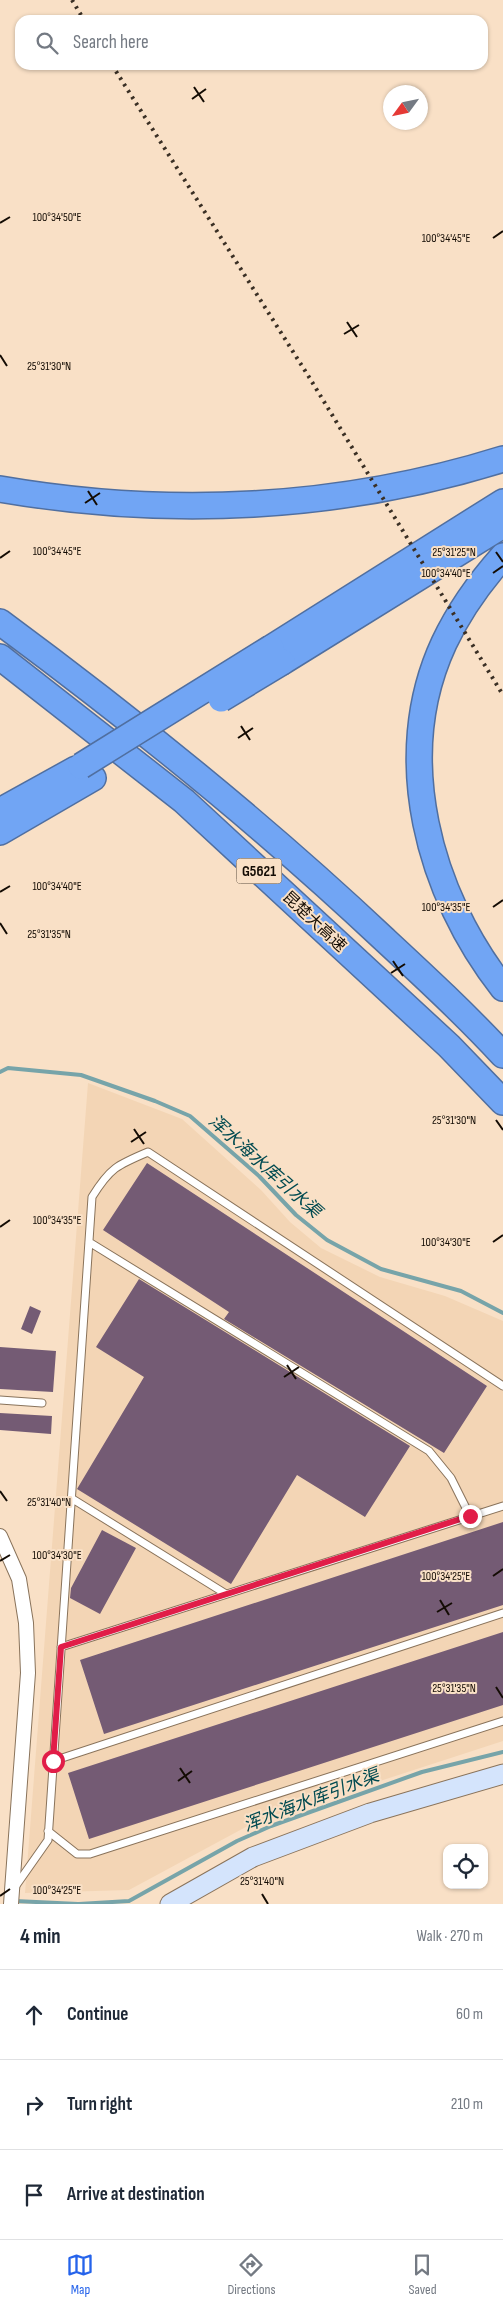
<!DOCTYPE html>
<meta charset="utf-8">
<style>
body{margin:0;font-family:"Sofia Sans Condensed","Noto Sans SC",sans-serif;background:#f2f2f3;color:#1f2937}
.controls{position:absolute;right:15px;bottom:15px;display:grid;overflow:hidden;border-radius:10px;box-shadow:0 1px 4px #0004}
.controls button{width:45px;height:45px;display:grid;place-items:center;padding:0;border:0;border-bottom:1px solid #e0e1e3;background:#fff;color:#1f2937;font:25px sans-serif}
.compass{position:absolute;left:383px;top:85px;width:45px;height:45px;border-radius:50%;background:#fff;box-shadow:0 1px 4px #0004;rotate:237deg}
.stop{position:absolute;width:15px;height:15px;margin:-11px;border:4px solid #e11d48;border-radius:50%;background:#fff}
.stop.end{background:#e11d48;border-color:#fff;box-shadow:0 1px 5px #0008}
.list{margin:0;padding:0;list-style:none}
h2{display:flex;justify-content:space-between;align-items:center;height:65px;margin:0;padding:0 20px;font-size:21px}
h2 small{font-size:16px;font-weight:400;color:#747a83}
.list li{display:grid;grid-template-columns:32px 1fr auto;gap:15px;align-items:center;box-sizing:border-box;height:90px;padding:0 20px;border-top:1px solid #e0e1e3}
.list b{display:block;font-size:19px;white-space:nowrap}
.list em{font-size:16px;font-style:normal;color:#747a83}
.icon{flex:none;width:28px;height:28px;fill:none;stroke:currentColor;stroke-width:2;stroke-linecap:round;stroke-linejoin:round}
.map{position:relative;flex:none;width:503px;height:1904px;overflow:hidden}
.search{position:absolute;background:#fff;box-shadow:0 1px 4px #0004;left:15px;right:15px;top:15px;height:55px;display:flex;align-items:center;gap:12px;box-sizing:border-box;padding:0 18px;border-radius:15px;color:#747a83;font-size:19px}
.sheet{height:335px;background:#fff}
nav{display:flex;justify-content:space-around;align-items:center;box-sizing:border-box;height:70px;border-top:1px solid #e0e1e3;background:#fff;font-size:14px;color:#747a83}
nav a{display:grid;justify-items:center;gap:2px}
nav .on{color:#2563eb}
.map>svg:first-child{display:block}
</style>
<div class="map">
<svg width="503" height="1904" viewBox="0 0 503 1904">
<rect width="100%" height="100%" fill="#f9e0c6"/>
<path fill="#f3d5b5" d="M88,1083L182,1119L261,1190L290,1222L321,1248L380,1277L445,1296L503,1321V1741L257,1821L129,1890L25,1893Z"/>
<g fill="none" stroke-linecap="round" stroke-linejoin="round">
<path stroke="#77a4a9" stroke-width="4" d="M0,1072L8,1068L81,1075L155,1101L190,1116L259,1176L296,1215L327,1240L381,1269L461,1291L503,1313
M15,1901L78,1904
M79,1904L129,1901L237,1841L271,1826L422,1772L503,1752"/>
</g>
<path fill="#745b74" d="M147,1163L487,1386L444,1453L224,1319L229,1312L103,1230Z
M139,1279L410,1446L365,1517L297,1475L231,1584L77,1489L144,1377L96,1347Z
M30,1306L41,1311L32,1334L21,1329Z
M0,1347L56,1351L53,1392L0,1389Z
M0,1413L52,1416L51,1434L0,1430Z
M503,1522V1605L104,1734L80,1660Z
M102,1530L136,1548L100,1614L70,1598L71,1588Z
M503,1632V1705L89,1839L68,1773Z"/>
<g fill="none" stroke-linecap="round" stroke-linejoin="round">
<defs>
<path id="lane" d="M89,1242L429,1451L451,1478L470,1516
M0,1400L42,1403
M71,1498L226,1594
M61,1647L503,1506
M53,1761L503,1613
M48,1831L77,1854H90L503,1721
M15,1887L48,1840L92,1197C110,1168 117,1165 148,1152L503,1386"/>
<path id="street" d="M0,1536L19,1579L26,1623L28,1673L11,1904"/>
<path id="secondary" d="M170,1904L253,1857L370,1813L503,1774"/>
<path id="highway" d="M0,489C168,518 340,510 503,459
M503,556C479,583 459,611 444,643C391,757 429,894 503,988
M0,622C134,721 263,825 384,939C425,977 465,1014 503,1055
M271,648L503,502
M0,657L184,801L449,1046L503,1102
M282,662L503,525
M0,811L76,769
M0,832L93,778"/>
</defs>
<use href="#lane" stroke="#89735b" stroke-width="9"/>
<use href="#street" stroke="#89735b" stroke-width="16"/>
<use href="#secondary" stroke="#89735b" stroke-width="21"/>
<use href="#highway" stroke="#506fa0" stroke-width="28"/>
<use href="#lane" stroke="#fff" stroke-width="7"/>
<use href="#street" stroke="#fff" stroke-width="14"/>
<use href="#secondary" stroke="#d4e4fc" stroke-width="19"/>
<use href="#highway" stroke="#71a5f4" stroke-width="25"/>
<path stroke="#3a2f24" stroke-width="4" stroke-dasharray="2.5 5" stroke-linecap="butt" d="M72,0L84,20
M112,65L309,377L503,695"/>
<defs>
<path id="highway-bridge" d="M221,699L282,662
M81,766L271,648"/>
</defs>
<use href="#highway-bridge" stroke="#506fa0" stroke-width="28" stroke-linecap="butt"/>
<use href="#highway-bridge" stroke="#71a5f4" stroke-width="25"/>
</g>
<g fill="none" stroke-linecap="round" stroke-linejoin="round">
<path stroke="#e11d48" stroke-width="6" d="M53,1761L61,1647L470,1516"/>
</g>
<path fill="none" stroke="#140c04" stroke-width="2" d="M194,87L204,102M192,99L206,89M0,223L10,217M493,238L503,231M347,322L357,337M344,334L359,325M0,355L7,366M88,491L97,505M85,503L100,493M496,552L503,562M0,558L10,551M493,573L503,566M241,726L250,740M238,738L253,728M0,892L10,886M493,907L503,900M0,923L7,934M393,961L403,976M391,973L405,964M496,1120L503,1130M134,1129L144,1144M131,1142L146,1132M0,1227L10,1220M493,1242L503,1235M287,1365L296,1379M284,1377L299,1367M0,1491L7,1501M0,1561L10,1555M493,1576L503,1569M440,1600L449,1615M437,1612L452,1603M496,1687L503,1698M180,1768L190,1783M178,1781L192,1771M262,1894L268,1904M0,1896L10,1889"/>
<g text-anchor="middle" stroke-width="4" stroke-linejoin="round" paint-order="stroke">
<rect fill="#f9e0c6" stroke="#594c3e" stroke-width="1" x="236.5" y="858.5" width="45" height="25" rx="4"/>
<g font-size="15" font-weight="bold" fill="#140c04">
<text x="259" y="876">G5621</text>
</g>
<g font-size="16" fill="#140c04" stroke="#f9e0c6">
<text transform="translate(315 921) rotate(43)" y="6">昆楚大高速</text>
</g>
<g font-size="18" font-style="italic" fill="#014a50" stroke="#f9e0c6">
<text transform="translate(265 1166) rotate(42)" y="6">浑水海水库引水渠</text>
<text transform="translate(311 1800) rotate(-21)" y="6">浑水海水库引水渠</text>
</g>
</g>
<g font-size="12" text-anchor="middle" fill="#140c04" stroke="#f9e0c6" stroke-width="4" stroke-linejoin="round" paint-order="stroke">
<text x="57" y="221">100°34'50"E</text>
<text x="446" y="242">100°34'45"E</text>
<text x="49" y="370">25°31'30"N</text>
<text x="57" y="555">100°34'45"E</text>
<text x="454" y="556">25°31'25"N</text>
<text x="446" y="577">100°34'40"E</text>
<text x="57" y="890">100°34'40"E</text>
<text x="446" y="911">100°34'35"E</text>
<text x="49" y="938">25°31'35"N</text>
<text x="454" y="1124">25°31'30"N</text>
<text x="57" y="1224">100°34'35"E</text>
<text x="446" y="1246">100°34'30"E</text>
<text x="49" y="1506">25°31'40"N</text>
<text x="57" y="1559">100°34'30"E</text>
<text x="446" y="1580">100°34'25"E</text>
<text x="454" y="1692">25°31'35"N</text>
<text x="262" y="1885">25°31'40"N</text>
<text x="57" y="1894">100°34'25"E</text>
</g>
</svg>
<div class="controls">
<button><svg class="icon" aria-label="locate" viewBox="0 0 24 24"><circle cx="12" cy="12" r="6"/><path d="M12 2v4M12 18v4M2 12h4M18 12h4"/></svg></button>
</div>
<svg class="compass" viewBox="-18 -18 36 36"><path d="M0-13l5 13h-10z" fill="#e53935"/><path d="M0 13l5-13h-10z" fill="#747a83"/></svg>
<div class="stop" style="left:53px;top:1761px"></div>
<div class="stop end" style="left:470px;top:1516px"></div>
<div class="search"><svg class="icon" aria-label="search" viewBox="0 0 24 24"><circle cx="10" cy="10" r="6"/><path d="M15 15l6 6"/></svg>Search here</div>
</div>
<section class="sheet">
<h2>4 min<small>Walk · 270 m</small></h2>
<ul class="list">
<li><svg class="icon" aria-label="ahead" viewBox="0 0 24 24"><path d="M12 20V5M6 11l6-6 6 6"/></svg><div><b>Continue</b></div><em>60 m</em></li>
<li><svg class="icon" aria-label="right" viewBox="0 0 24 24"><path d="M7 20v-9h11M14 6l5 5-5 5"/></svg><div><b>Turn right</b></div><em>210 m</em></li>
<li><svg class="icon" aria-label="arrive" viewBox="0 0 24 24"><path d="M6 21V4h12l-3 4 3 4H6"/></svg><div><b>Arrive at destination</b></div></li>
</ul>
</section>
<nav>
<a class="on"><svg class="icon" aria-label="map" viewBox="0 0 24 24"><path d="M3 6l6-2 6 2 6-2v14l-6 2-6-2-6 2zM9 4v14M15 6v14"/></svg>Map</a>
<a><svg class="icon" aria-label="directions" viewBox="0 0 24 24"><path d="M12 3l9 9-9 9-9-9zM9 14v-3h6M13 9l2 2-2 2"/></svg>Directions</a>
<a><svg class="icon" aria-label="saved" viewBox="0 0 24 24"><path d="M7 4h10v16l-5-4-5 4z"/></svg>Saved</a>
</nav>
